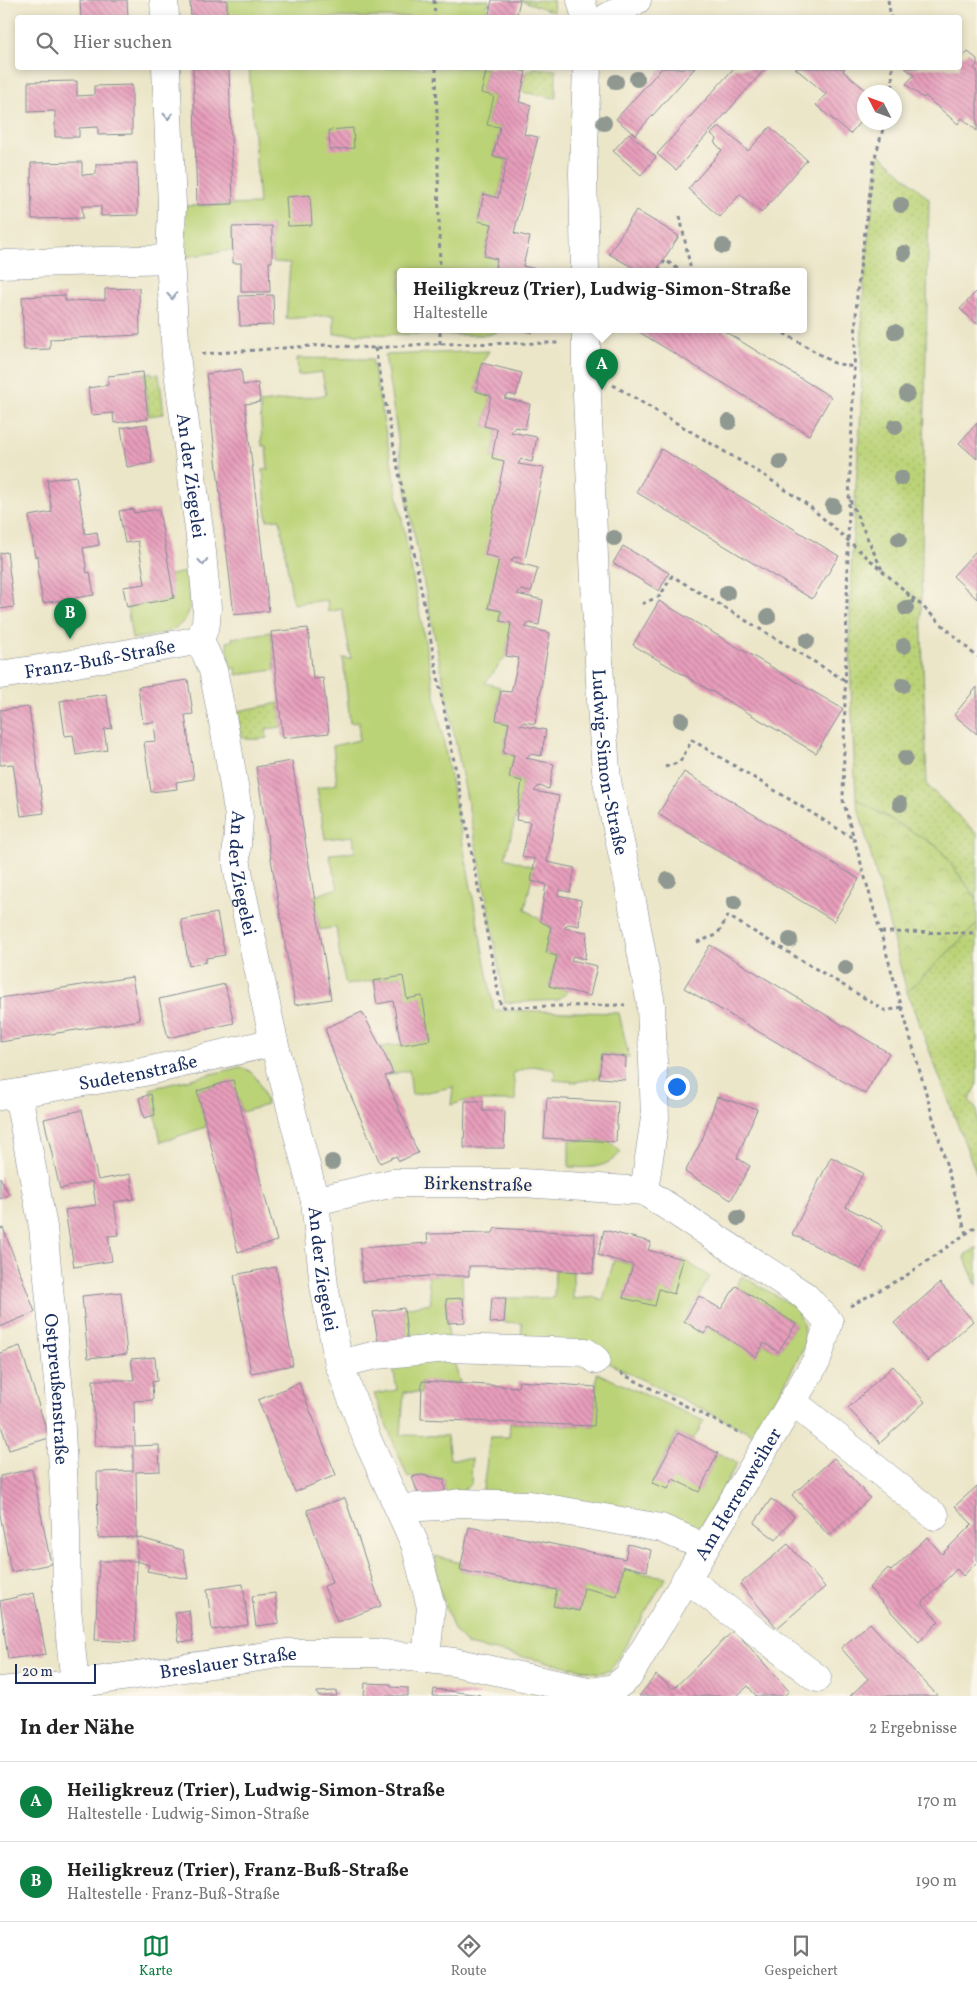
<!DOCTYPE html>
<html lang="de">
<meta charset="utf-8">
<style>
body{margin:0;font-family:Vollkorn,serif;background:#f2f2f2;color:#222}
.compass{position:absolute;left:857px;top:85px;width:45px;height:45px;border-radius:50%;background:#fff;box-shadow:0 2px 8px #0003;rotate:312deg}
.scale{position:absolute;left:15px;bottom:12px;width:81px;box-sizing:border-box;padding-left:5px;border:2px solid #1b2f5e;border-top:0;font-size:14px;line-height:18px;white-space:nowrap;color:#1b2f5e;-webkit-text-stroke:4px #fbf7ec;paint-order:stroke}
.you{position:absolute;left:676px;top:1086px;width:18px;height:18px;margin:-12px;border:4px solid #fff;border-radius:50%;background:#1a73e8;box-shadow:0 0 0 8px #1a73e833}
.badge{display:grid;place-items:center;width:32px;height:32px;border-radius:50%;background:#0b8043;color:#fff;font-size:16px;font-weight:700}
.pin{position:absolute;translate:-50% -41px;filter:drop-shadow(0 1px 2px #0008)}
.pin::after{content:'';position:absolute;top:26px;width:18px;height:15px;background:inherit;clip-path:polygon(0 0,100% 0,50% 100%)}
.popup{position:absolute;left:397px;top:268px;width:410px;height:65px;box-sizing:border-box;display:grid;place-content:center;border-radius:5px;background:#fff;filter:drop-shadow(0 1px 4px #0005);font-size:16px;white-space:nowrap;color:#767676}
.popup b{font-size:19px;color:#222}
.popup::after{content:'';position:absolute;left:50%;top:100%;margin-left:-10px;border:10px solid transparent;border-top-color:#fff}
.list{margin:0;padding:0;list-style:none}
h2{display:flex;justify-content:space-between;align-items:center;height:65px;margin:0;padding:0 20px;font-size:21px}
h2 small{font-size:16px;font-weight:400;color:#767676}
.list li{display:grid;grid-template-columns:32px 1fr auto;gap:15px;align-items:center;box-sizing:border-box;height:80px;padding:0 20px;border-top:1px solid #e0e0e0}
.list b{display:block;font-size:19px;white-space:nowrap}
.list p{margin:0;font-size:16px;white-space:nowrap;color:#767676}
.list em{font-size:16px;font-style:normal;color:#767676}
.icon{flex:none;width:28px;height:28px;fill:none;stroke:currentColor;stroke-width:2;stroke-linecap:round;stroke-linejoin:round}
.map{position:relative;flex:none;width:977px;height:1696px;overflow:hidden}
.search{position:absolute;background:#fff;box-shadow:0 2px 8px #0003;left:15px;right:15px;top:15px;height:55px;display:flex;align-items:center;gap:12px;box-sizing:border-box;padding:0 18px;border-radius:5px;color:#767676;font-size:19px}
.sheet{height:225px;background:#fff}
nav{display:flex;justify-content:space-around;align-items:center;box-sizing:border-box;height:70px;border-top:1px solid #e0e0e0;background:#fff;font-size:14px;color:#767676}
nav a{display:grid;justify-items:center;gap:2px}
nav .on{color:#0b8043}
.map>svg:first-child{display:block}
</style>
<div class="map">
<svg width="977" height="1696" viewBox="0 0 977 1696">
<defs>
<pattern id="grass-dots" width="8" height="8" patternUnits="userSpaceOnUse" patternTransform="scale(1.25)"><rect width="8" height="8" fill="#bbd377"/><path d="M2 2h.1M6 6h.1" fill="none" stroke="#a0b569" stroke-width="1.8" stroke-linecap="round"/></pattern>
<pattern id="park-crowns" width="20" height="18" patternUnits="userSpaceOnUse" patternTransform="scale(1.25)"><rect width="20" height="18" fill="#bbd377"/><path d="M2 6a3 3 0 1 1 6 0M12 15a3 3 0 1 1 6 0" fill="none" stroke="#a0b569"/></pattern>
<pattern id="building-back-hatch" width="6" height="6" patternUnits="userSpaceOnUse" patternTransform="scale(1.25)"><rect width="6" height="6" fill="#e89ebb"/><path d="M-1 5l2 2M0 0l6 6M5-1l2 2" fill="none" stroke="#bb819b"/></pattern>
</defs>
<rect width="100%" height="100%" fill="#fbf7ec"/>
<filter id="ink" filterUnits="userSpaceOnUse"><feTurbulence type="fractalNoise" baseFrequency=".02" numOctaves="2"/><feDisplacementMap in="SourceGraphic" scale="10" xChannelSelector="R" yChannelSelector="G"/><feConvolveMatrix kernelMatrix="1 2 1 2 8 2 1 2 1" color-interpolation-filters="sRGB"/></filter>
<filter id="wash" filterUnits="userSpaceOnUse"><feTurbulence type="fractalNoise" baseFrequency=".0096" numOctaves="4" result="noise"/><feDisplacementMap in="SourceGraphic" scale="20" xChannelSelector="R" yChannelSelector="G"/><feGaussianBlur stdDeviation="1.12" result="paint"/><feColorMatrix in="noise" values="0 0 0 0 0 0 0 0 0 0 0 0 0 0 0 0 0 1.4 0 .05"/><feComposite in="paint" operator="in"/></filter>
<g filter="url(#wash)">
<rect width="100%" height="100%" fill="#ece6c9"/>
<path fill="url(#grass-dots)" stroke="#6b816a" d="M520,0H553L554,12Z
M535,68L556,70V98L521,92L526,72Z
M880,154L929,199L921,605L927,785L977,834V899L938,847L856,799C853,733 849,668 850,602C852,538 857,474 861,410C862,381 861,352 862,323C864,266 871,209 880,154Z
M152,372V375L159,374L164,414L149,416L144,373Z
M279,703L282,727L266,729L267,738C237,742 240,739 238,711Z
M977,924V1086L969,1100L977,1109V1175L907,992Z
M977,1247V1287L964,1256Z"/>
<path fill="url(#park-crowns)" stroke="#6b816a" d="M856,799L938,847L977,899V924L907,992Z"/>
<path fill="#bbd377" stroke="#6b816a" d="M227,0H489L485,17L227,18Z
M249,68H487L481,92L494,96L487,124L500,127L493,156L507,159L498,198L484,194L478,220L492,224L484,256L497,259L494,271H401V329H505L488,335L334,334V315L286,319L290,263L272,262V226L232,227V250L185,257L184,206L259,204Z
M489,351L482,363L476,391L491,396L484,426L497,429L492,458L504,461L499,558L488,608L501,611L500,621L511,623L506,656L485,683L500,687L497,720L509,723L503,753L514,755L510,778L522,781L518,809L505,858L534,867L525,909L551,927L546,953L557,956L549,986L569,991L558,1000L505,1003L486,895L408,503L385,355Z
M297,358L372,359L494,1010L619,1013L629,1057L602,1054L599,1078L575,1082L554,1080L555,1070L533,1066L513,1073L516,1101H465L451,1105L453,1087L412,1095L409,1070L385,1076L393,1073L381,1047L430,1040L422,997L407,999L402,976L346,985L340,958L336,927L320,930L314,896L338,888L329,854L355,852L353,836L325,839L317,788L337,784L333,746L359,740V722L350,723L343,658L351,659L342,609L328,612L327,600L293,604L280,519L267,520L263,470L268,469L266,446H262L260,403L326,395L322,372L298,375Z
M186,572C187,582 191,594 190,604C188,634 154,635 132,639L127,607L173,598L170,575Z
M271,632L275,670L237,675L236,668H230L227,642L232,641V638Z
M240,1067C259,1072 261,1088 267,1105L242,1112L233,1081L197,1090L206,1127L161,1142L150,1089Z
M569,1140L610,1142L621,1152C606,1169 590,1168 569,1167Z
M683,1259L710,1277L684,1321L704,1334L709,1327L756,1356L764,1343L778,1352L796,1324L736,1286L742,1276L797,1308L803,1324L805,1345L757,1436L604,1361L521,1341L522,1323L504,1322L506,1298H554L555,1270L573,1271V1299L595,1297L603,1300L614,1260L633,1265L624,1298L654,1306L659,1289L674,1294Z
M462,1275L463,1298L446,1300L449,1340L408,1344L404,1308L431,1303L428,1276Z
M452,1354L460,1383L422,1382L421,1393L404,1392L401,1435L447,1436L450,1459H472L471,1484L461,1492L445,1497L444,1479L421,1475L408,1478L374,1394L397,1390L392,1362Z
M597,1373L704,1421L693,1440L677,1433L652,1483L673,1479L699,1491L718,1453L737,1463L695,1537L482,1496L490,1437H509L510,1423L594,1426Z
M435,1556L461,1563L460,1570L557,1590L554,1606L578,1611L584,1588L617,1596L623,1570L666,1577L611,1670L599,1673L467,1645L454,1630L438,1585Z"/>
<g id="blocks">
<path fill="url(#building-back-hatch)" d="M80,0H127L128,18H81Z
M190,0H227V18H191Z
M492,0H520L516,18H488Z
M968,52L977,59V65L974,68L977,70V131L962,118L958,124L925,96L923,98L906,84L914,75L905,68H960V54L963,57Z
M193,68H229L233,204L197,205Z
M487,68H514V69L526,72L519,102L531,105L524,134L538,137L514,233L530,237L523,266L535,269L534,271H494L497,259L484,256L492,224L478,221L484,194L498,198L507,159L493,156L500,127L487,125L494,96L481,93Z
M662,68H695L635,135L616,119Z
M734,68H763L765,69L676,170L657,154Z
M795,68H845L843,71L868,92H864V117L850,134L816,105L826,94Z
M77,81V96L94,95V86L132,85V134L98,135V127L79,128V137H55V111L28,112V82Z
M719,126L748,151L770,127L807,160L761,213L740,194L720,217L688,189L722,150L714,142L717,139L711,134Z
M353,128L354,148L330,150L329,130Z
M629,133L656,157L641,175L613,151Z
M82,162V175L96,174V164L137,163L138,215L101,216V206H82L83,218L32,219L31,163Z
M310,195L312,225L288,226L286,197Z
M636,210L679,236L656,271H639L609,254Z
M272,226V262H269L270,292H241V263H233L232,227Z
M139,288L140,335L50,339V349L24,350L22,297L65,295V301L105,300V289Z
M977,291V324L960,309Z
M273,295L274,325L240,326L239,296Z
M516,329H533L532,333Z
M634,329H721L831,397L809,435Z
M482,363L522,373L516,396L509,394L504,398L530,404L525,429L515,427L511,432L537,437L532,462L521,459L518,464L544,468L525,559L514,557L511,561L538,568L531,592L521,590L517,594L543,600L539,625L529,623L525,627L550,633L535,724L524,722L520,725L546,730L541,756L530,754L526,758L554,764L549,789L539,786L534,791L559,796L547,862L575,868L570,892L559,890L558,895L581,900L579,926L568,924L564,928L587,932L585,959L573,956L571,960L597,966L590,996L549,986L557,956L546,953L551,927L540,921L546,884L531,881L535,859L522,857L530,822L516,820L522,781L509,778L514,755L503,753L509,723L496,720L501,691L511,692L519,658L506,656L511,623L500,621L501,611L488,608L499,558L485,555L504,461L492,458L497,429L484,426L491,396L476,391Z
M241,369L243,385L258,383L260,402L245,404L269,611L234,615L206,374Z
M143,372L148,419L114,423L113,413L91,415L88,388L108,385V376Z
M977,423V459L959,443Z
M147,424L152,463L127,467L121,428Z
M661,449L839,556L812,599L636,492Z
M76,476L85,534L97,532L99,545L83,548L87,573L90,572L94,595L43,603L37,568L39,567L38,556L35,557L29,516L52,512L47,480Z
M133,509L134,513L159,509L174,598L127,607L123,587L145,584L138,541L125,543L119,511Z
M623,546L669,573L659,591L613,563Z
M977,550V599L953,576Z
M7,552L14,607L0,609V553Z
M659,601L843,709L816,753L633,645Z
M308,628L313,679L323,678L329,733L283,738L271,632Z
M188,680L193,714L185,715L194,779L176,782L177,789L151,792L144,742L156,741L154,722L143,723L138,687Z
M977,687V734L954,715Z
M106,694L112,728L104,729L107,750L76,755L73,735L65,736L60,701Z
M29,707L44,813L21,816L13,764L0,765V710Z
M292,761L331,999L295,1005L256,767Z
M684,772L859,879L834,921L658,814Z
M217,913L225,955L206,958V962L189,966L181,920Z
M710,945L889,1053L865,1094L684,988Z
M403,976L407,999L422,996L430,1040L401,1045L393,1001L377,1004L373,981Z
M132,977L140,1020L0,1042V998Z
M225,984L234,1023L168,1038L159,999Z
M362,1012L381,1047L393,1073L385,1076L418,1153L399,1161L396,1156L380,1163L337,1064L325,1028Z
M602,1054L626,1057L625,1080L599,1078Z
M233,1080L277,1241L238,1252L197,1091Z
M151,1094L155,1115L144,1118L139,1098Z
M717,1097L757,1109L737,1158L750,1166L731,1200L685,1172L702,1140Z
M547,1098L618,1102L616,1142L544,1138Z
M465,1101H483V1111H505L504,1148H464Z
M82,1110L98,1180L130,1174L134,1199L114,1202L119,1235L108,1236L112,1261L74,1267L65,1210L96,1205L92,1181L60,1189L44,1119Z
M831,1157L863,1173L846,1207L883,1226L861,1269L792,1234Z
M0,1177L9,1195L0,1199Z
M3,1228L35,1312L0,1327V1229Z
M495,1228L595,1234L593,1273L494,1266H469V1276H428L362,1282L360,1248L428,1243L427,1234L493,1233Z
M604,1230L651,1242L648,1250L683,1259L674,1294L659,1289L655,1306L623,1298L633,1265L598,1255Z
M276,1267L293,1365L251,1373L234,1275Z
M940,1283L973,1321L928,1361L894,1323Z
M736,1286L796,1324L778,1352L764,1343L756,1357L709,1327L704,1334L684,1321L699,1296L721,1309Z
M121,1292L127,1354L88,1358L82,1296Z
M463,1298L465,1322L448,1323L446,1299Z
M492,1298H506L504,1322L490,1323Z
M404,1308L408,1344L379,1348L373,1312Z
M20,1346L49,1438L9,1450L0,1422V1353Z
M155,1357L157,1381L152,1382L153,1400L134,1401L135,1446L159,1445L160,1471L136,1472L137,1537L98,1538L97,1472L133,1471V1446H95L93,1380H134L131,1359Z
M893,1366L925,1402L880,1443L848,1408Z
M422,1381L518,1387L519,1381L596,1387L594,1426L421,1419Z
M299,1383L336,1475L295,1492L258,1400Z
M678,1433L718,1453L699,1492L673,1479L668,1489L652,1483Z
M834,1458L870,1498L829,1536L792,1495Z
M32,1469L51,1564L11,1572L0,1514V1476Z
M421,1475L444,1479L445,1497L420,1499L412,1477Z
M977,1486V1562L963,1576L957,1569L922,1603L939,1621L919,1642L869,1588L888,1568L891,1571L927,1537L942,1554L972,1524L955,1506Z
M345,1498L381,1606L337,1622L324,1586L332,1583L307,1510Z
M771,1499L794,1516L776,1540L754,1523Z
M469,1527L625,1559L628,1544L651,1550L647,1571L624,1566L617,1596L584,1588L579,1611L553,1606L557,1590L460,1570Z
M137,1537L183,1550L188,1579L147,1571L149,1565L137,1561Z
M788,1544L825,1587L777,1628L740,1584Z
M99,1561H137L135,1642L95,1640Z
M243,1584L248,1625L212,1630L207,1589Z
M34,1593L46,1654L8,1659L0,1601Z
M275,1593L279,1623L256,1626L252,1596Z
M189,1610L193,1641L179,1642L175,1612Z
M870,1623L896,1652L938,1696H850L868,1679L841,1648Z
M734,1630L789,1691L784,1696H756L748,1686L737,1696H639L656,1675L673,1689Z
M365,1683L391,1684V1687L408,1688V1696H364Z
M434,1689L480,1695V1696H433Z
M336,1691L337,1696H318L317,1692Z"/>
</g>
</g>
<g filter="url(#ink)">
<use href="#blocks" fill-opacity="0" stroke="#848a94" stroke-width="1"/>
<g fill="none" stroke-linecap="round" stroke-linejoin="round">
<defs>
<g id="minor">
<path d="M164,0L165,18"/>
<path d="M581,0L586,18"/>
<path d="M606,18L637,0"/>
<path id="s1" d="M166,68L172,206L170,259L176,356L202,552L207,608L206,623L200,640L213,670L227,743L239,817L236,858L240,883L274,1042L315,1201L324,1286L339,1364L367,1439L415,1544L431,1607L426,1659"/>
<path d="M0,264L170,259"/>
<path d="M585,271L583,172L587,68"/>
<path id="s2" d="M586,329V372L596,603L602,720L607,781L628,880L651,1004L655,1118L644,1191"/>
<path id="s3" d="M0,675L71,664L200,640"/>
<path id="s4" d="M18,1094L43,1227L59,1391L66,1530L67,1608L75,1684"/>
<path id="s5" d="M0,1096L139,1073L274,1042"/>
<path d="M339,1364L376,1355L447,1348L586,1352L596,1360"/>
<path d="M793,1402L935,1516"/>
<path d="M400,1508L441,1506L459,1503L530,1505L661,1528L689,1540"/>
<path d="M686,1578L817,1678"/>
<path id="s6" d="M0,1691L75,1684L286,1653H376L454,1662L592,1692L614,1688L628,1677L817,1360L829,1322L805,1296L644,1191L523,1183H393L315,1201"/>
</g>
</defs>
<use href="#minor" stroke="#848a94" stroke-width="29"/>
<path stroke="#848a94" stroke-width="3" stroke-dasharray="4 4" stroke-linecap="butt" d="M434,0L435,18
M888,0L891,18
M436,68L440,271
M892,68L893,92
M885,122L874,161L857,293L849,499L843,800L966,1234
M680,216L691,271
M659,271L665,260L681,271
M777,329L834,363L854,367
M440,344V329
M375,348L501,1007L625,1005
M202,354L325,345L375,348L426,344L560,343
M613,385L762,474L808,505L921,605L977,657
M850,500L882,570
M907,593L913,602L921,604
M642,604L660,596L672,576L846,681
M665,767L680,762L692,740L853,838
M881,932L977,933
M697,942L717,935L728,916L886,1011L902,1007
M850,1306L904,1277L977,1226
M620,1373L742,1434"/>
<use href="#minor" stroke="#fff" stroke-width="28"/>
</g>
<g fill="#8f9891">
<circle cx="637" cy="79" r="8"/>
<circle cx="616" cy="82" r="8"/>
<circle cx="604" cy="123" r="8"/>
<circle cx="901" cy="205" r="8"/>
<circle cx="723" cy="246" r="8"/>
<circle cx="904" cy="253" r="8"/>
<circle cx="895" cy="332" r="8"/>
<circle cx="907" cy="394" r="8"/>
<circle cx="729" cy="422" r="8"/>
<circle cx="895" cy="427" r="8"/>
<circle cx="780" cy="462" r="8"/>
<circle cx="901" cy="478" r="8"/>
<circle cx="833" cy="506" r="8"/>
<circle cx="614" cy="538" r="8"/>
<circle cx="899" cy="539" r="8"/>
<circle cx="727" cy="593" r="8"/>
<circle cx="906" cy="608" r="8"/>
<circle cx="768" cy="617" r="8"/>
<circle cx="807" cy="641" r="8"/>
<circle cx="904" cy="646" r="8"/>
<circle cx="903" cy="685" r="8"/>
<circle cx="681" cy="720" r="8"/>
<circle cx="905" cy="758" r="8"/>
<circle cx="900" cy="804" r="8"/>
<circle cx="668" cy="880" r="8"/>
<circle cx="734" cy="903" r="8"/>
<circle cx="790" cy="940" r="8"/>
<circle cx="845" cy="968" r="8"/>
<circle cx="332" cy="1162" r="8"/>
<circle cx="738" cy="1218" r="8"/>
</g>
<defs><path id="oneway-chevron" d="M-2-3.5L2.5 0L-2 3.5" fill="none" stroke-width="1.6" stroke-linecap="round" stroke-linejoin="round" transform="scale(1.25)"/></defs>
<g stroke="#8d97ae">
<use href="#oneway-chevron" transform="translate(168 116) rotate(88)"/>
<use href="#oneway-chevron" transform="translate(172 296) rotate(86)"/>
<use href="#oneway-chevron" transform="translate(203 562) rotate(85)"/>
</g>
</g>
<g text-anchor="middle" stroke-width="4.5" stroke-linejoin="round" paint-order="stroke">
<g font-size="19" fill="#1b2f5e" stroke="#fbf7ec">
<text dy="7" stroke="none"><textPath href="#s1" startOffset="409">An der Ziegelei</textPath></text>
<text dy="7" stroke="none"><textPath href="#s3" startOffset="101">Franz-Buß-Straße</textPath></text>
<text dy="7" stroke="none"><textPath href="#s2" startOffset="434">Ludwig-Simon-Straße</textPath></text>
<text dy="7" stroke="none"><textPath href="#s1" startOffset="814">An der Ziegelei</textPath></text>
<text dy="7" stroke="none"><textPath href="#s5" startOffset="140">Sudetenstraße</textPath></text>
<text transform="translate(478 1183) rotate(1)" y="7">Birkenstraße</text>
<text dy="7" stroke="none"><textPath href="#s1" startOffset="1219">An der Ziegelei</textPath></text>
<text dy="7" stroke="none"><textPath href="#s4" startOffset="298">Ostpreußenstraße</textPath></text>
<text dy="7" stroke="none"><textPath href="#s6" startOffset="852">Am Herrenweiher</textPath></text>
<text dy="7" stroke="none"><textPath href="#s6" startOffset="230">Breslauer Straße</textPath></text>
</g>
</g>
</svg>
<svg class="compass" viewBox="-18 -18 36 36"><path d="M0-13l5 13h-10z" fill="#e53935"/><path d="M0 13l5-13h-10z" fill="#767676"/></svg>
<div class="scale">20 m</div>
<div class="you"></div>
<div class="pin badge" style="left:602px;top:390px">A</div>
<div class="popup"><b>Heiligkreuz (Trier), Ludwig-Simon-Straße</b>Haltestelle</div>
<div class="pin badge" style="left:70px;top:639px">B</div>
<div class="search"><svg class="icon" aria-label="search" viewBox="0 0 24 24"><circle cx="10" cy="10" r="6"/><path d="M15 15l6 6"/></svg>Hier suchen</div>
</div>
<section class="sheet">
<h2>In der Nähe<small>2 Ergebnisse</small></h2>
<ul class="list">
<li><span class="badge">A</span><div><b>Heiligkreuz (Trier), Ludwig-Simon-Straße</b><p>Haltestelle · Ludwig-Simon-Straße</p></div><em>170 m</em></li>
<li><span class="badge">B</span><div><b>Heiligkreuz (Trier), Franz-Buß-Straße</b><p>Haltestelle · Franz-Buß-Straße</p></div><em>190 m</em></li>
</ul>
</section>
<nav>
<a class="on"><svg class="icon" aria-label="map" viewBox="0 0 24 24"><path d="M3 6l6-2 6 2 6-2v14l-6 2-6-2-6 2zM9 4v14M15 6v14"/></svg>Karte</a>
<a><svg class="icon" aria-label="directions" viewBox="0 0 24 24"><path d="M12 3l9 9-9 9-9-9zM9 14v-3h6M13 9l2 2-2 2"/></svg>Route</a>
<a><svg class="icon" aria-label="saved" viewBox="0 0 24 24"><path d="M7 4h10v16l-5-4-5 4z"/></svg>Gespeichert</a>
</nav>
